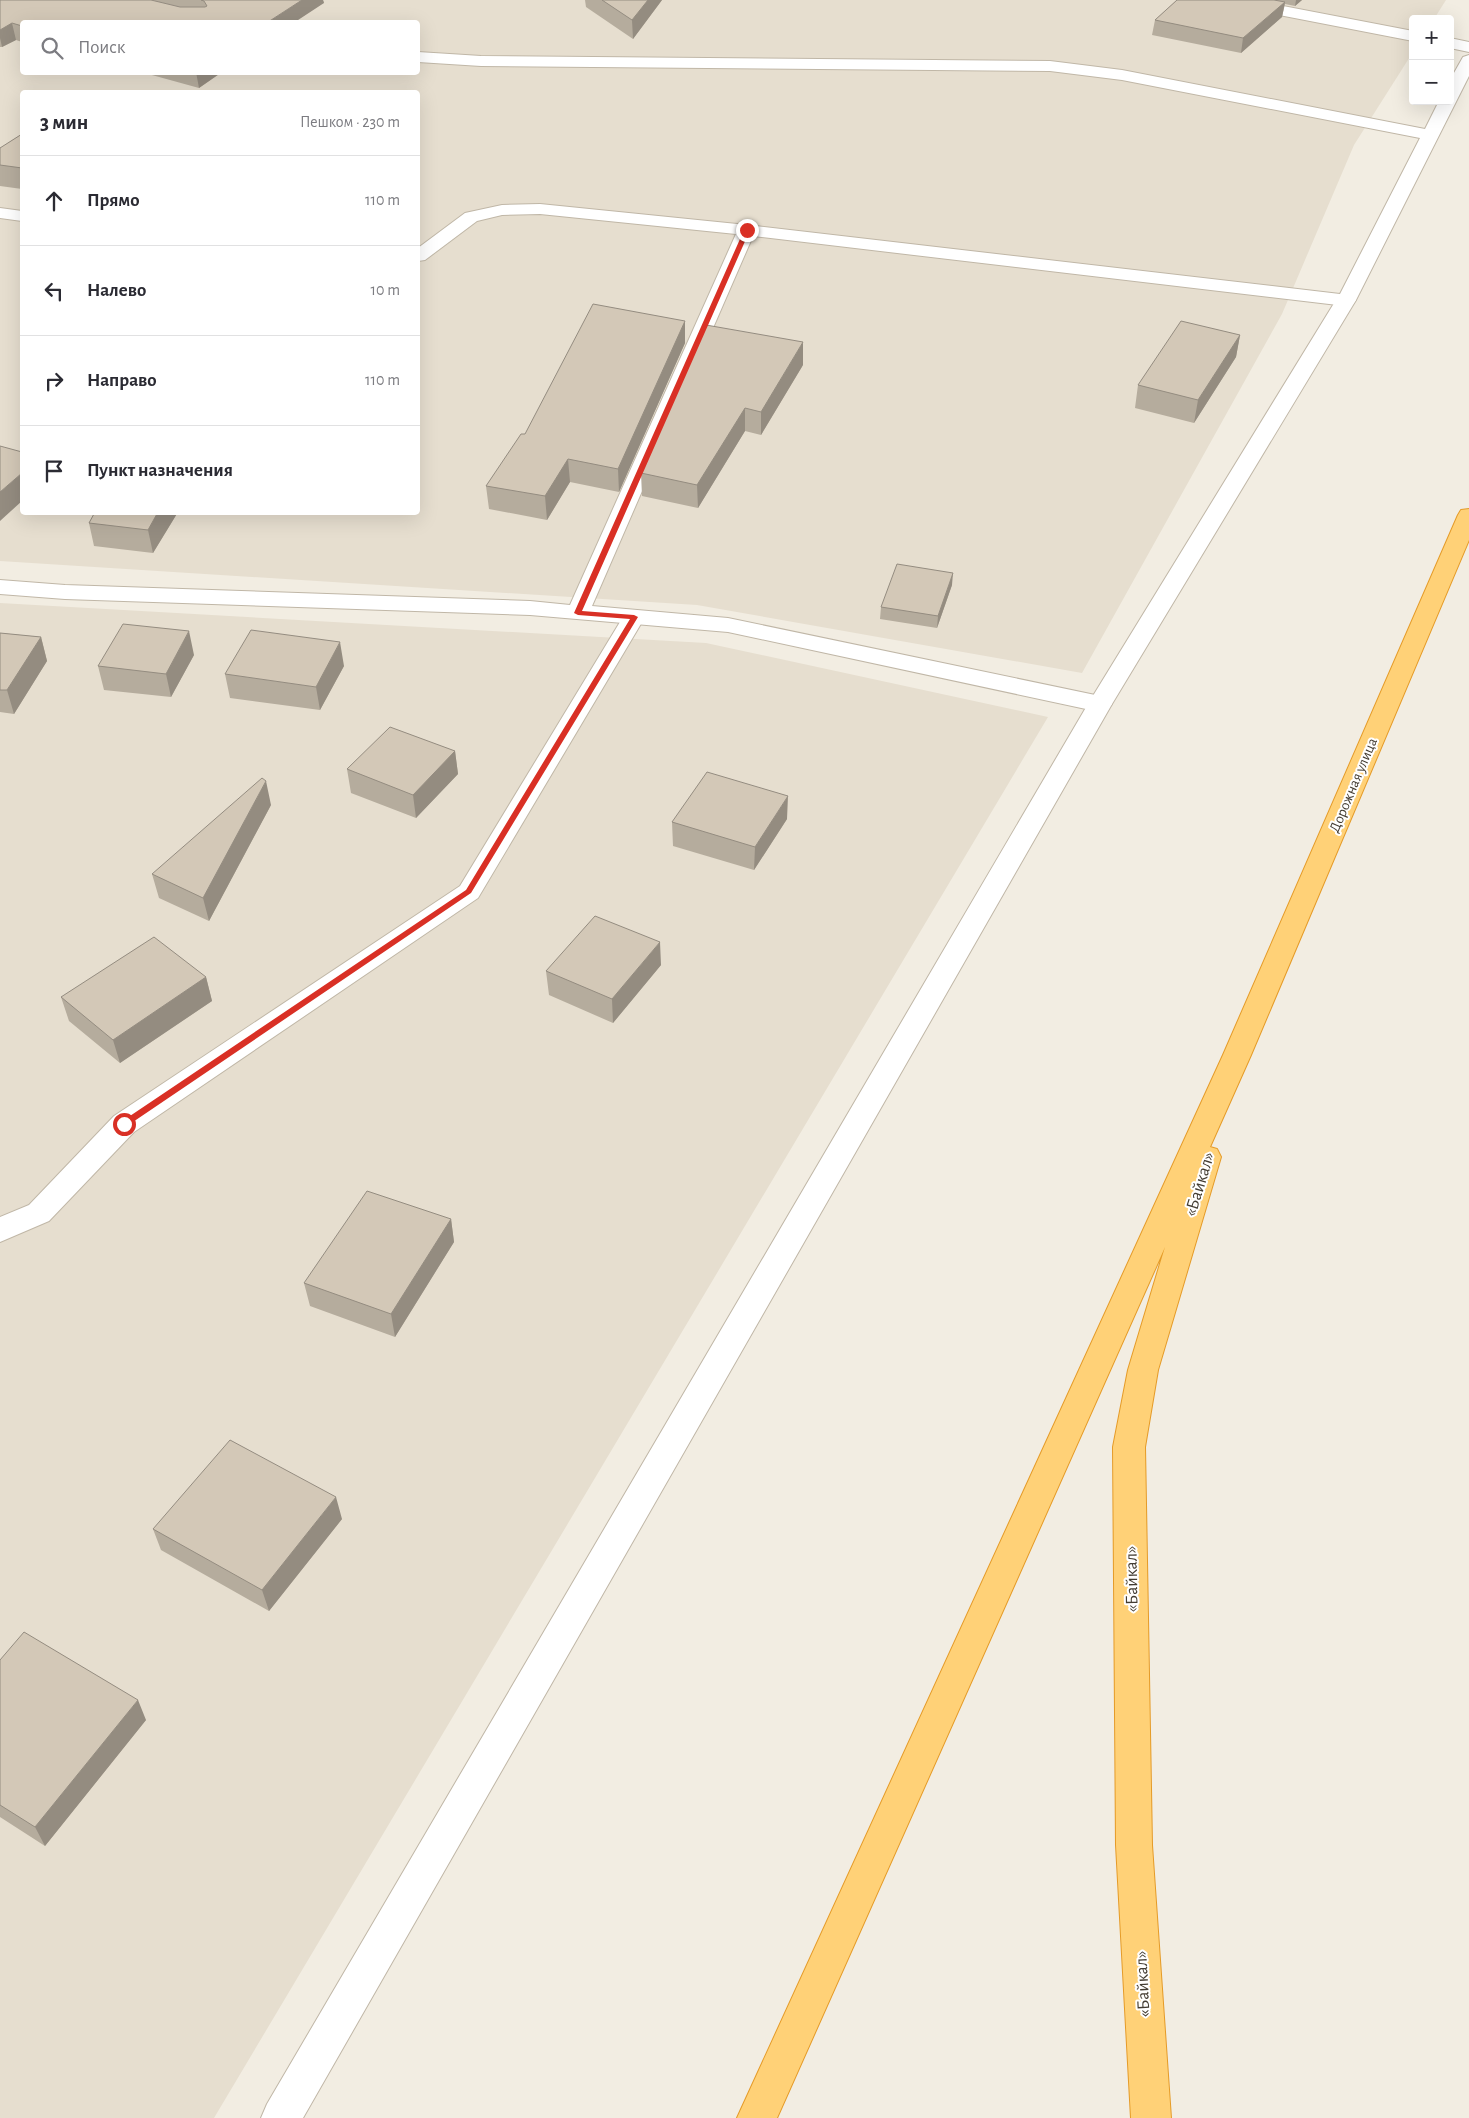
<!DOCTYPE html>
<html lang="ru">
<meta charset="utf-8">
<style>
body{margin:0;font-family:"Alegreya Sans",sans-serif;background:#f7f7f7;color:#2b2b33}
.controls{position:absolute;right:15px;top:15px;display:grid;overflow:hidden;border-radius:5px;box-shadow:0 5px 20px #0002}
.controls button{width:45px;height:45px;display:grid;place-items:center;padding:0;border:0;border-bottom:1px solid #e1e1e2;background:#fff;color:#2b2b33;font:25px sans-serif}
.stop{position:absolute;width:15px;height:15px;margin:-11px;border:4px solid #d93025;border-radius:50%;background:#fff}
.stop.end{background:#d93025;border-color:#fff;box-shadow:0 1px 5px #0008}
.list{margin:0;padding:0;list-style:none}
h2{display:flex;justify-content:space-between;align-items:center;height:65px;margin:0;padding:0 20px;font-size:21px}
h2 small{font-size:16px;font-weight:400;color:#7c7c81}
.list li{display:grid;grid-template-columns:32px 1fr auto;gap:15px;align-items:center;box-sizing:border-box;height:90px;padding:0 20px;border-top:1px solid #e1e1e2}
.list b{display:block;font-size:19px;white-space:nowrap}
.list em{font-size:16px;font-style:normal;color:#7c7c81}
.icon{flex:none;width:28px;height:28px;fill:none;stroke:currentColor;stroke-width:2;stroke-linecap:round;stroke-linejoin:round}
.map{position:relative;flex:none;width:1469px;height:2118px;overflow:hidden}
.search{position:absolute;background:#fff;box-shadow:0 5px 20px #0002;left:20px;top:20px;width:400px;height:55px;display:flex;align-items:center;gap:12px;box-sizing:border-box;padding:0 18px;border-radius:5px;color:#7c7c81;font-size:19px}
.panel{position:absolute;background:#fff;box-shadow:0 5px 20px #0002;left:20px;top:90px;width:400px;height:425px;border-radius:5px}
.map>svg:first-child{display:block}
</style>
<div class="map">
<svg width="1469" height="2118" viewBox="0 0 1469 2118">
<rect width="100%" height="100%" fill="#f2ede2"/>
<path fill="#e6decf" fill-rule="evenodd" d="M0,0H1446L1434,19H1413V52L1354,145L1282,314L1082,673L697,605L0,561ZM22,22H418V72H22ZM22,92H418V512H22Z
M0,603L706,643L1048,717L214,2118H0Z"/>
<g fill="none" stroke-linecap="round" stroke-linejoin="round">
<defs>
<path id="service" d="M1346,294L1353,296L1356,300L1112,704L303,2118H261L267,2104L1088,704L1336,300L1339,296Z
M634,610L642,612L645,617L478,898L134,1132L49,1221L0,1242V1217L29,1205L114,1116L460,886L623,617L626,612Z"/>
<path id="minor" d="M1220,0H1252L1413,31V41L1228,5L1222,3Z
M1450,38L1469,42V52L1450,48Z
M418,52L481,56L1050,61L1122,70L1425,129L1439,101H1450V80L1463,57L1469,55V76L1356,300L1353,304L1346,306L753,236L592,606L728,618L1100,696L1108,699L1112,704L1108,709L1100,712L728,632L530,615L65,599L0,594V580L65,585L530,601L570,605L736,234L540,214L502,215L477,221L425,260L418,261V248L465,213L502,205L540,204L747,225L1340,294L1420,138L1122,80L1050,71L481,66L418,62Z
M0,208L22,211V221L0,218Z"/>
<path id="trunk" d="M1469,509V540L1251,1055L1210,1147L1217,1149L1221,1157L1158,1370L1145,1447L1152,1845L1171,2118H1131L1116,1845L1113,1447L1128,1370L1165,1247L777,2118H737L1223,1055L1458,515L1461,510Z"/>
</defs>
<use href="#service" stroke="#c0b7a7" stroke-width="2"/>
<use href="#minor" stroke="#c0b7a7" stroke-width="2"/>
<use href="#trunk" stroke="#e59b28" stroke-width="2"/>
<use href="#service" fill="#fff" fill-rule="evenodd"/>
<use href="#minor" fill="#fff" fill-rule="evenodd"/>
<use href="#trunk" fill="#ffd177" fill-rule="evenodd"/>
</g>
<path fill="#b5ac9d" d="M0,0H323L324,3L22,22V42L16,40L2,47H0Z
M585,0H662L633,39L586,7Z
M1177,0H1302L1295,6L1285,4L1282,17L1241,53L1152,35L1155,20Z
M141,72H222L199,88Z
M22,134V189L0,186V148Z
M685,321V343L619,492L570,482L547,520L489,509L486,486L525,434Z
M1240,335L1236,357L1194,423L1135,408L1138,385Z
M803,365L761,435L745,431L698,508L642,496L641,473Z
M95,512H178L153,553L94,546L89,523Z
M952,585L937,628L880,619L881,607Z
M0,633L41,637L47,661L14,714L0,712Z
M194,655L171,697L104,690L98,666Z
M344,666L320,710L230,698L225,674Z
M455,751L458,774L416,818L351,793L347,769Z
M271,805L209,921L159,898L152,874Z
M787,819L754,870L673,846L672,822Z
M661,965L613,1023L549,995L546,971Z
M206,977L212,1001L120,1063L69,1021L61,997Z
M451,1219L454,1242L395,1337L310,1306L304,1283Z
M342,1519L269,1611L161,1550L153,1529Z
M0,1660L146,1720L45,1846L0,1817Z"/>
<path fill="#948c80" d="M302,0H323L324,3L295,22H268Z
M648,0H662L633,39L632,20Z
M1296,0H1302L1295,6Z
M1285,2L1282,17L1241,53L1243,38Z
M12,23L16,40L2,47L0,38V30Z
M196,72H222L199,88Z
M685,321V343L619,492L618,469Z
M1240,335L1236,357L1194,423L1198,400Z
M803,342V365L761,435V412Z
M745,408V431L698,508L697,485Z
M568,459L570,482L547,520L545,496Z
M22,473V501L0,521V492Z
M158,512H178L153,553L148,530Z
M953,573L952,585L937,628L938,616Z
M189,631L194,655L171,697L166,674Z
M41,637L47,661L14,714L7,690Z
M340,642L344,666L320,710L316,687Z
M455,751L458,774L416,818L413,795Z
M266,781L271,805L209,921L203,898Z
M788,796L787,819L754,870L755,847Z
M660,942L661,965L613,1023L612,999Z
M206,977L212,1001L120,1063L113,1040Z
M451,1219L454,1242L395,1337L391,1314Z
M336,1497L342,1519L269,1611L262,1590Z
M138,1700L146,1720L45,1846L35,1827Z"/>
<path fill="#d3c8b7" stroke="#948c80" d="M0,0H151L180,7H205L207,6L204,1L201,0H302L268,22H22V26L12,23L0,30Z
M602,0H648L632,20Z
M1177,0H1274L1285,2L1243,38L1155,20Z
M22,134V168L0,165V148Z
M593,304L685,321L618,469L568,459L545,496L486,486L521,434H525Z
M1181,321L1240,335L1198,400L1138,385Z
M706,325L803,342L761,412L745,408L697,485L641,473Z
M0,446L22,452V473L0,492Z
M95,512H158L148,530L89,523Z
M897,564L953,573L938,616L881,607Z
M123,624L189,631L166,674L98,666Z
M251,630L340,642L316,687L225,674Z
M0,633L41,637L7,690H0Z
M390,727L455,751L413,795L347,769Z
M707,772L788,796L755,847L672,822Z
M262,778L266,781L203,898L152,874Z
M595,916L660,942L612,999L546,971Z
M154,937L206,977L113,1040L61,997Z
M367,1191L451,1219L391,1314L304,1283Z
M230,1440L336,1497L262,1590L153,1529Z
M24,1632L138,1700L35,1827L0,1805V1660Z"/>
<path fill="#d93025" d="M747,228L750,230L582,611L634,615L638,617L471,893L127,1126H121V1122L466,890L630,619L578,615L574,613L744,230Z"/>
<g text-anchor="middle" stroke-width="4" stroke-linejoin="round" paint-order="stroke">
<g font-size="15" fill="#433c32" stroke="#fff">
<text transform="translate(1353 785) rotate(-67)" y="5">Дорожная улица</text>
</g>
<g font-size="18" fill="#433c32" stroke="#fff">
<text transform="translate(1199 1184) rotate(-73)" y="6">«Байкал»</text>
<text transform="translate(1131 1579) rotate(-91)" y="6">«Байкал»</text>
<text transform="translate(1142 1984) rotate(-93)" y="6">«Байкал»</text>
</g>
</g>
</svg>
<div class="controls">
<button>+</button>
<button>−</button>
</div>
<div class="stop" style="left:124px;top:1124px"></div>
<div class="stop end" style="left:747px;top:230px"></div>
<div class="search"><svg class="icon" aria-label="search" viewBox="0 0 24 24"><circle cx="10" cy="10" r="6"/><path d="M15 15l6 6"/></svg>Поиск</div>
<section class="panel">
<h2>3 мин<small>Пешком · 230 m</small></h2>
<ul class="list">
<li><svg class="icon" aria-label="ahead" viewBox="0 0 24 24"><path d="M12 20V5M6 11l6-6 6 6"/></svg><div><b>Прямо</b></div><em>110 m</em></li>
<li><svg class="icon" aria-label="left" viewBox="0 0 24 24"><path d="M17 20v-9H6M10 6l-5 5 5 5"/></svg><div><b>Налево</b></div><em>10 m</em></li>
<li><svg class="icon" aria-label="right" viewBox="0 0 24 24"><path d="M7 20v-9h11M14 6l5 5-5 5"/></svg><div><b>Направо</b></div><em>110 m</em></li>
<li><svg class="icon" aria-label="arrive" viewBox="0 0 24 24"><path d="M6 21V4h12l-3 4 3 4H6"/></svg><div><b>Пункт назначения</b></div></li>
</ul>
</section>
</div>
